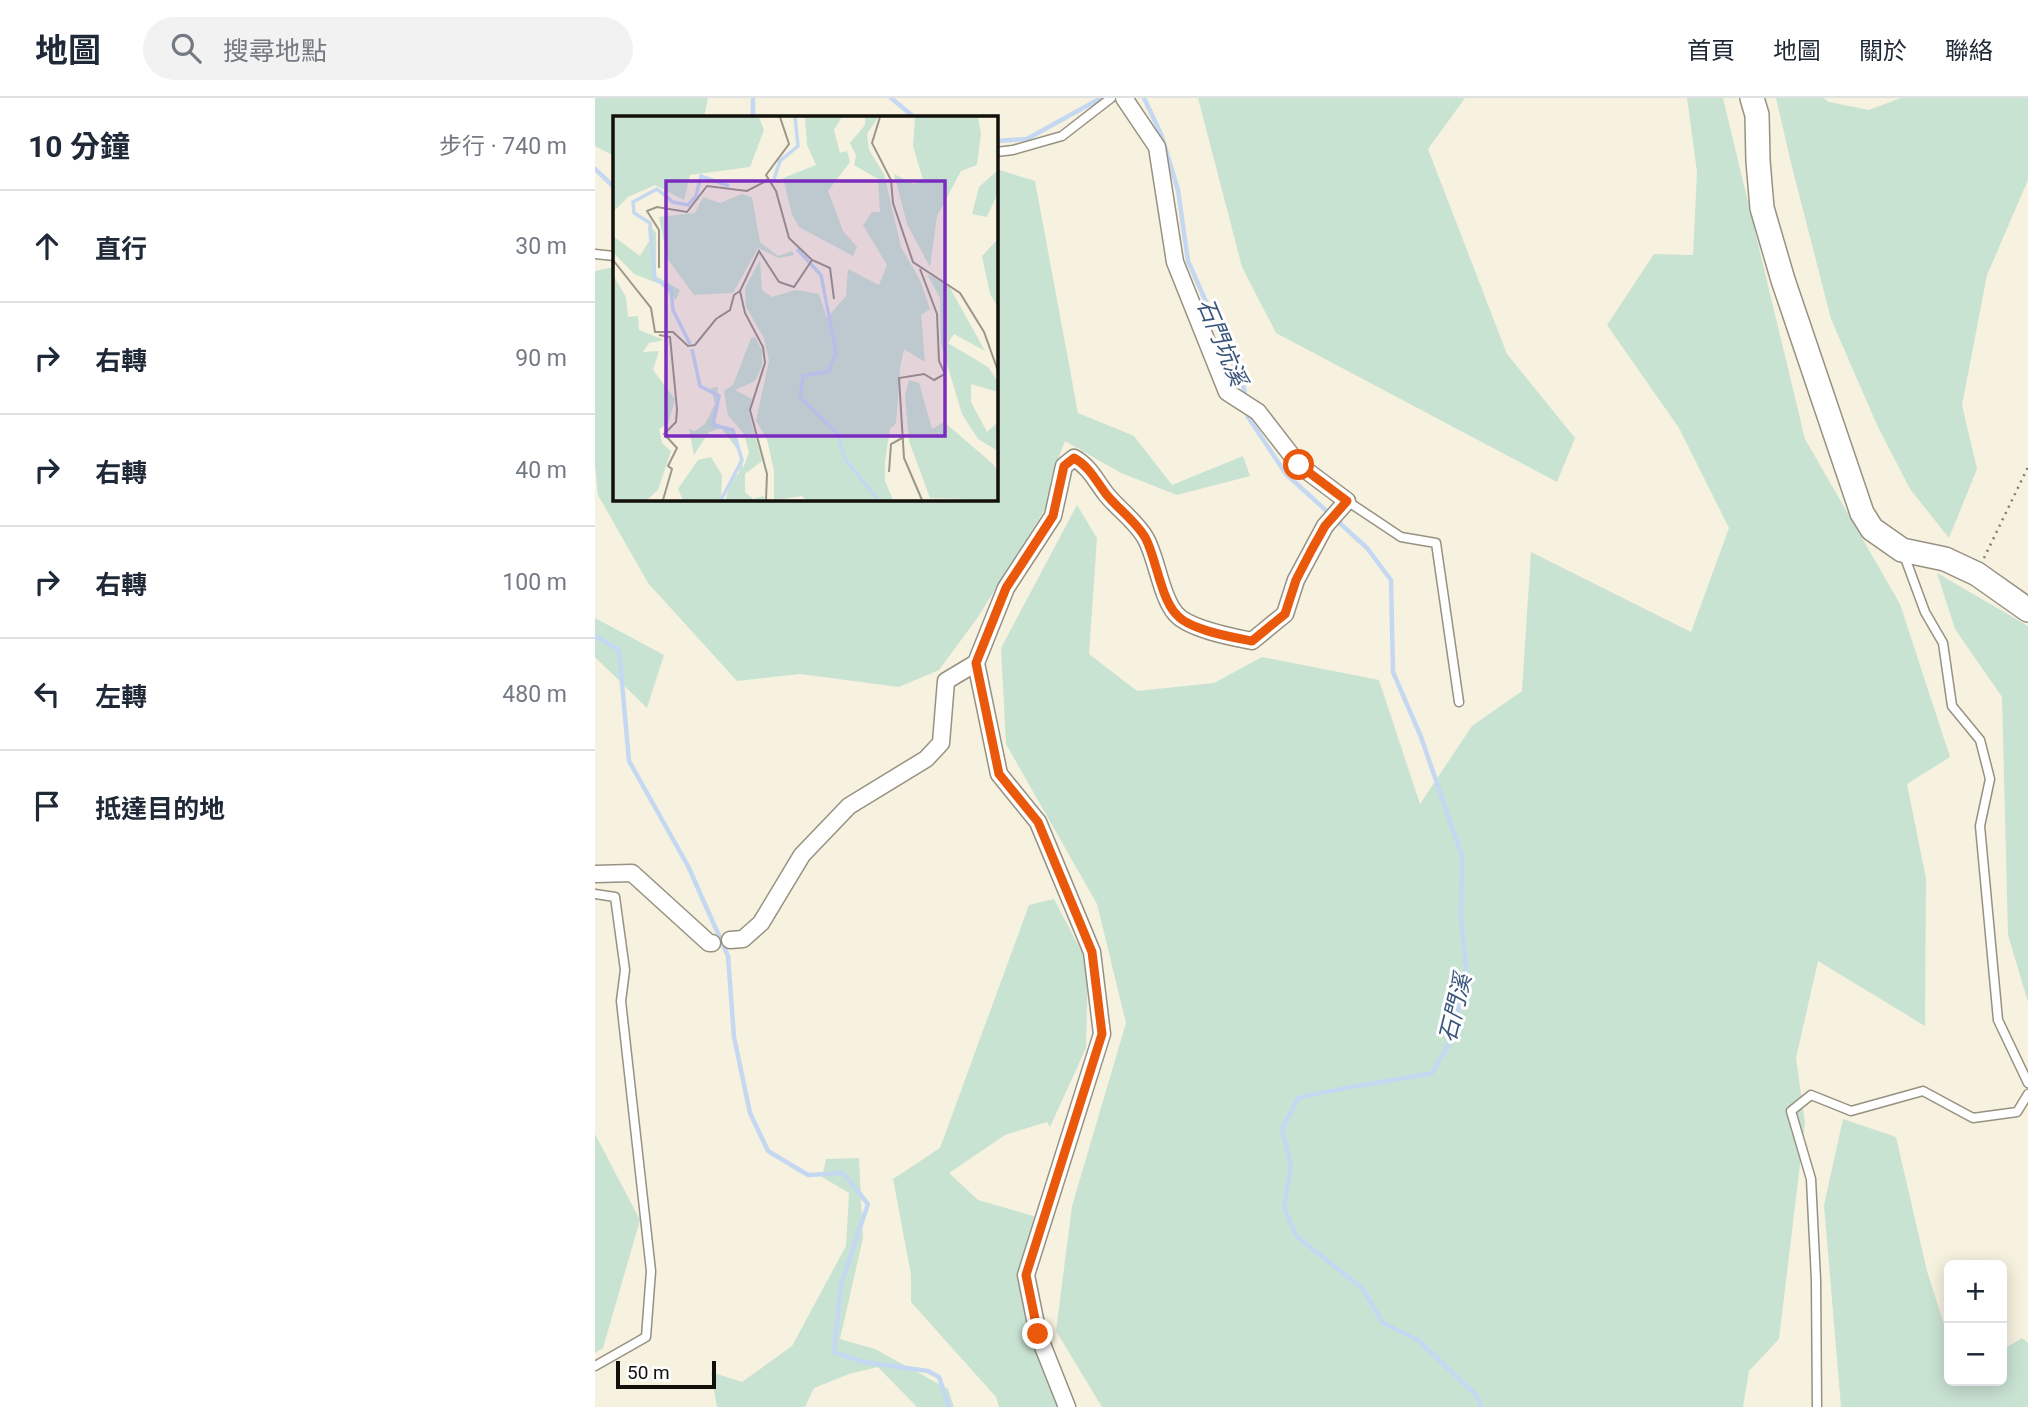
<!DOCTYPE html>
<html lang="zh-TW">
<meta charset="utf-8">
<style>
body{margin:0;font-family:Roboto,"Noto Sans TC",sans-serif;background:#f2f2f3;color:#1f2937}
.controls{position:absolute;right:21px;bottom:21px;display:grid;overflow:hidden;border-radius:10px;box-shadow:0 4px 18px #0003}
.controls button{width:63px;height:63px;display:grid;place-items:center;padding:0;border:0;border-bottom:2px solid #e0e1e3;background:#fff;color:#1f2937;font:35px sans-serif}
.scale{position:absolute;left:21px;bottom:18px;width:100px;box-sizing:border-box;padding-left:7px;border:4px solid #12100a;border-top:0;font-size:19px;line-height:24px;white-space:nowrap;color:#12100a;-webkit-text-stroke:5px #fefefe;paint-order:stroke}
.stop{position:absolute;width:21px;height:21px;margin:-16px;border:5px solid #ea580c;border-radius:50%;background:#fff}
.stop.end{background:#ea580c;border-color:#fff;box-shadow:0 2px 7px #0008}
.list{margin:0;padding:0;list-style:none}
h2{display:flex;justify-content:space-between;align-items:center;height:91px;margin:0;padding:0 28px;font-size:30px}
h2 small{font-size:23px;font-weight:400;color:#747a83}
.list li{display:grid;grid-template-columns:46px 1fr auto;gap:21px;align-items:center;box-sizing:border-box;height:112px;padding:0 28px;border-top:2px solid #e0e1e3}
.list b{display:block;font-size:26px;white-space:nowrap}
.list em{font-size:23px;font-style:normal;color:#747a83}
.icon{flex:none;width:38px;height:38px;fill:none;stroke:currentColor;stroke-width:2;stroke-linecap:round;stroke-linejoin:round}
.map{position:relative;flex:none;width:1433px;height:1309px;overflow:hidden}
header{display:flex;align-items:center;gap:42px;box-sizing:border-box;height:98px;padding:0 35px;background:#fff;border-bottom:2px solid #e0e1e3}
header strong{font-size:33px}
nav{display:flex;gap:38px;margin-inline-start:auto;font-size:24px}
.search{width:490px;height:63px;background:#f2f2f3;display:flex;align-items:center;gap:18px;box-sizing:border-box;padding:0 24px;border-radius:38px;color:#747a83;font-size:26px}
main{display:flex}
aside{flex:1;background:#fff}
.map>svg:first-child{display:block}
</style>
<header>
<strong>地圖</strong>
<div class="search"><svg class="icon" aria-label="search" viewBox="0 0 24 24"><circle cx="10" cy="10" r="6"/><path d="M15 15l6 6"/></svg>搜尋地點</div>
<nav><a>首頁</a><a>地圖</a><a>關於</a><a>聯絡</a></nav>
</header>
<main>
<aside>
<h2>10 分鐘<small>步行 · 740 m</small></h2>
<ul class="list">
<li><svg class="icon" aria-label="ahead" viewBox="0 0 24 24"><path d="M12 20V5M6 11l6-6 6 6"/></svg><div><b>直行</b></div><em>30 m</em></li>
<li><svg class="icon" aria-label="right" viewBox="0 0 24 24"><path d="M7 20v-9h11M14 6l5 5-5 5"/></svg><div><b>右轉</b></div><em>90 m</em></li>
<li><svg class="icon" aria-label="right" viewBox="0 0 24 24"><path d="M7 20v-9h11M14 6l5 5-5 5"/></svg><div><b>右轉</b></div><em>40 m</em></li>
<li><svg class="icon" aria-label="right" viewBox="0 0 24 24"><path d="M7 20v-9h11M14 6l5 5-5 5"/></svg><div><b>右轉</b></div><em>100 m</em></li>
<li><svg class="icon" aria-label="left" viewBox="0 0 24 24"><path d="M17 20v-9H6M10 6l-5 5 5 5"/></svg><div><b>左轉</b></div><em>480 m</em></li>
<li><svg class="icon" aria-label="arrive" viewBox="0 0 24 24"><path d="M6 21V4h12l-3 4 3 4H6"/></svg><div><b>抵達目的地</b></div></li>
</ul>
</aside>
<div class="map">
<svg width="1433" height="1309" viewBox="0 0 1433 1309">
<rect width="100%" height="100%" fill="#f7f1df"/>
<path fill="#c9e3d3" d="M0,0H113L109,19H19V58L0,48Z
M603,0H870L833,51L912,256L980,340L962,384L681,235L647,169Z
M1092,0H1128L1210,341L1305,506L1355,659L1312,686L1331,780L1330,928L1223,863L1201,960L1210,1025L1184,1241L1154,1273L1148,1309H507L461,1233L477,1108L531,925L502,806L411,646L406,550L482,407L502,440L494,556L542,593L619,585L667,559L784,582L825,706L877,628L927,593L936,454L1096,534L1134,430L1084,330L1012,227L1059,156L1098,157L1102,74Z
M1181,0H1228L1234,4L1274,12L1306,0H1433V82L1392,177L1367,307L1382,371L1354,440L1315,391L1282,327L1236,221L1196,65Z
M401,71L440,83L483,315L539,338L577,387L648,358L655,378L582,397L526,375L470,343L457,377L452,408L383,519L344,572L304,589L205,576L142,583L53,485L3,397L0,367V173L19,169V401H401Z
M1342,475L1433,528V904L1413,837L1407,599L1360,531Z
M0,520L69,557L52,610L0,559Z
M459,801L493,866L491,950L455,1029L452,1024L410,1037L354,1075L383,1102L442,1119L425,1190L472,1309H404L401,1299L316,1204V1177L298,1081L345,1050L434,807Z
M1248,1021L1301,1039L1332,1173L1354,1242V1283H1407V1252L1427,1240L1433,1245V1309H1246L1229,1107Z
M0,1036L45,1122L8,1250L0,1255Z
M264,1060L268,1140L245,1241L280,1251L353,1291L359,1309H322L283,1269L254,1276L219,1290L210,1309H122L116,1274L147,1284L197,1248L251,1148L254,1095L227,1079L231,1061Z"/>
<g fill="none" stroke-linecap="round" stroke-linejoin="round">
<path stroke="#c5d8f1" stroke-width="4.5" d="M296,0L319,19
M549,0L566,36L583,92L593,163L649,290L650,299
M158,19V0
M401,43L432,41L506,0
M0,71L19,89
M652,311L653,319L691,376L772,450L796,482L798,574L826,639L867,758L866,820L872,878L853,948L837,975C792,984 747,989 703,1000L687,1031L696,1068L689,1109L701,1138L767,1190L788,1225L823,1242L882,1298L886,1309
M0,538L24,552L34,663L93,768L133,858L139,939L155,1015L173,1053L213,1077L248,1075L273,1106L246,1186L239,1254L268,1264L333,1273L344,1279L354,1309"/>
<defs>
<path id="lane" d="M401,54L418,52L467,38L516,0
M0,156L19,158
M752,403L806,439L841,445L864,604
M1309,457L1330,514L1348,545L1357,608L1385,642L1395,681L1385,728L1403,922L1433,985
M0,796L20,799L30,872L26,903L56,1173L51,1239L0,1268
M1222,1309L1221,1182L1216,1081L1196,1013L1216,997L1256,1013L1328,993L1378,1020L1422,1014L1433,996"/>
<path id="street" d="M0,776L37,775L114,845H117
M135,842L148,841L166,825L207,757L254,708L331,661L346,645L351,583L381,565
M472,1309L443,1236L431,1177L507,936L497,854L443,724L404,676L381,565L411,490L458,418L469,368L479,360C494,368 501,383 511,396C523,411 542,424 551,441C562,461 566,499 581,516C594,531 637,539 657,543L690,516L701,482L730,428L752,403L704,367L663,314L632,294L580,164L562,49L529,0"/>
<path id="secondary" d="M1157,0L1162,17L1163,63L1167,110L1188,182L1267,415L1277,431L1307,452L1350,461L1382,476L1433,512"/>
</defs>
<use href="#lane" stroke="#979181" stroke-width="11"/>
<use href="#street" stroke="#979181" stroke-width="19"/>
<use href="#secondary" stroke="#979181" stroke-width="26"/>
<path stroke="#7f7b6f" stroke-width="2.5" stroke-dasharray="2 5" stroke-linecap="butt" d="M1389,460L1433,369"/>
<use href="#lane" stroke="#fff" stroke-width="8"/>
<use href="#street" stroke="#fff" stroke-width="16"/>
<use href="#secondary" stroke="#fff" stroke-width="23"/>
</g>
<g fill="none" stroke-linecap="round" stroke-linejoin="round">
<path stroke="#ea580c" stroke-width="9" d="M443,1236L431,1177L507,936L497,854L443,724L404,676L381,565L411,490L458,418L469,368L479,360C494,368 501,383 511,396C523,411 542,424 551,441C561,461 566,500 581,516C594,532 637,539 657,543L690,516L701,482L716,453L730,428L752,403L704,367"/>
</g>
<g text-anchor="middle" stroke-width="6" stroke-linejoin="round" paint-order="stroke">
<g font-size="23" font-style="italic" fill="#39557b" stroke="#fefefe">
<text transform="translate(627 244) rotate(67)" y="8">石門坑溪</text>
<text transform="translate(860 910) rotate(-76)" y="8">石門溪</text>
</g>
</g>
<g transform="translate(18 18)">
<rect width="385" height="385" fill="#f7f1df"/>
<path d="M0,1H146L151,14L137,51L77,59L71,84L42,69L15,81L0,96ZM192,1H229L221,14L227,37L234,35L237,46L215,75L230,115L244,131L240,140L186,111L179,98L170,62L203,49L194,29ZM252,1H265L254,18L256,34L271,58L288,131L307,164L317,193L308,199L312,246L291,233L287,252L283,307L277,313L272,345V365L280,384H193L189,380L161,384V355L154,323L143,305L156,245L151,222L133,191L132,172L147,144L149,174L159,181L183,174L206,178L214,202L233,180L235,153L266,169L274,149L250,109L259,96H267L265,63L241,49L243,39L237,27L252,9ZM302,1H365L368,17L364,49L348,55L324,100L317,151L294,108L281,58L301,68L310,64L300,30ZM385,54V76L374,101L359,98L366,71ZM129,78L139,81L147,126L165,140L179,135L181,139L166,142L145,132L120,177L81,179L54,142L46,101L82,97L90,81L107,87ZM35,110L43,116V160L67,174L63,184L47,168L21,158L0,136V120L27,140L36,125ZM385,123V191L377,178L369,140ZM314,158L336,170L372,235L341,218L335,227L375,251L385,266V276L358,268V286L374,316L385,306V335L365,323L349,298L328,228L327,182ZM0,159L13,181L15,201L25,200L26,214L51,224L36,227L30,236L46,235L40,254L62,283L55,308L46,313L49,327L58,335L45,374L34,384H0ZM142,221L149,234V250L142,265L122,274L139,283L136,297L149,345L132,358V376L140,383L151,380V384H113L116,366L126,357L128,338L130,352L136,337L131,318L115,299L111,275L120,269L138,222ZM296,264L306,267L319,313L331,306L380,348L385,356V384L317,382L296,325L292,280ZM105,271L101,306L122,316L127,331L124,333L108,312L96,316L81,339L76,313L82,315L92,308L102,288L98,272ZM98,341L109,359L108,383L70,384L65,373L85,344Z" fill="#c9e3d3"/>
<path fill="none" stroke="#c5d8f1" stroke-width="3.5" d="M160,66L167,45L185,30L182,1M184,133L208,159L223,236L216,255L190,260L187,281L225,318L232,343L265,384M77,228L60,194L58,173L42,163L37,107L21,97L20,86L44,73L60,86L75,89L83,80L88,60L116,70M79,233L87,270L106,280L100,309L120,314L129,344L108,384"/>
<path fill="none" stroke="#9b978a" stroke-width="2" d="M167,1L176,28L153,59L163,75L176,122L199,144L217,152L221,183M267,1L259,27L278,64L280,87L300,146L347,177L371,216L385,255M0,144L38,192L42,216H60L75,230L82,229L103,203L117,194L121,179L127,175M46,152V114L34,95L44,91L74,96L94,70L134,75L155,64M307,153L324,198L326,245L332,258L321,264L311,258L286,262L291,342L309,384M46,219L57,221L64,293L63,306L51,318L64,332L55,350L59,353L50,384M276,356L278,328L291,321M153,384L154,358L137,294L152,247L150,231L132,197L127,175L146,135L166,166L181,171L199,144"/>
<path fill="#7b2cbf" fill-opacity="0.15" stroke="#7b2cbf" stroke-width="3.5" d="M53,65H332V320H53Z"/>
<rect width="385" height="385" fill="none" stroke="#12100a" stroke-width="3.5"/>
</g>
</svg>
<div class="controls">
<button>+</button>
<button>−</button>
</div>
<div class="scale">50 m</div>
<div class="stop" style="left:704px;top:367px"></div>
<div class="stop end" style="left:443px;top:1236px"></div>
</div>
</main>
